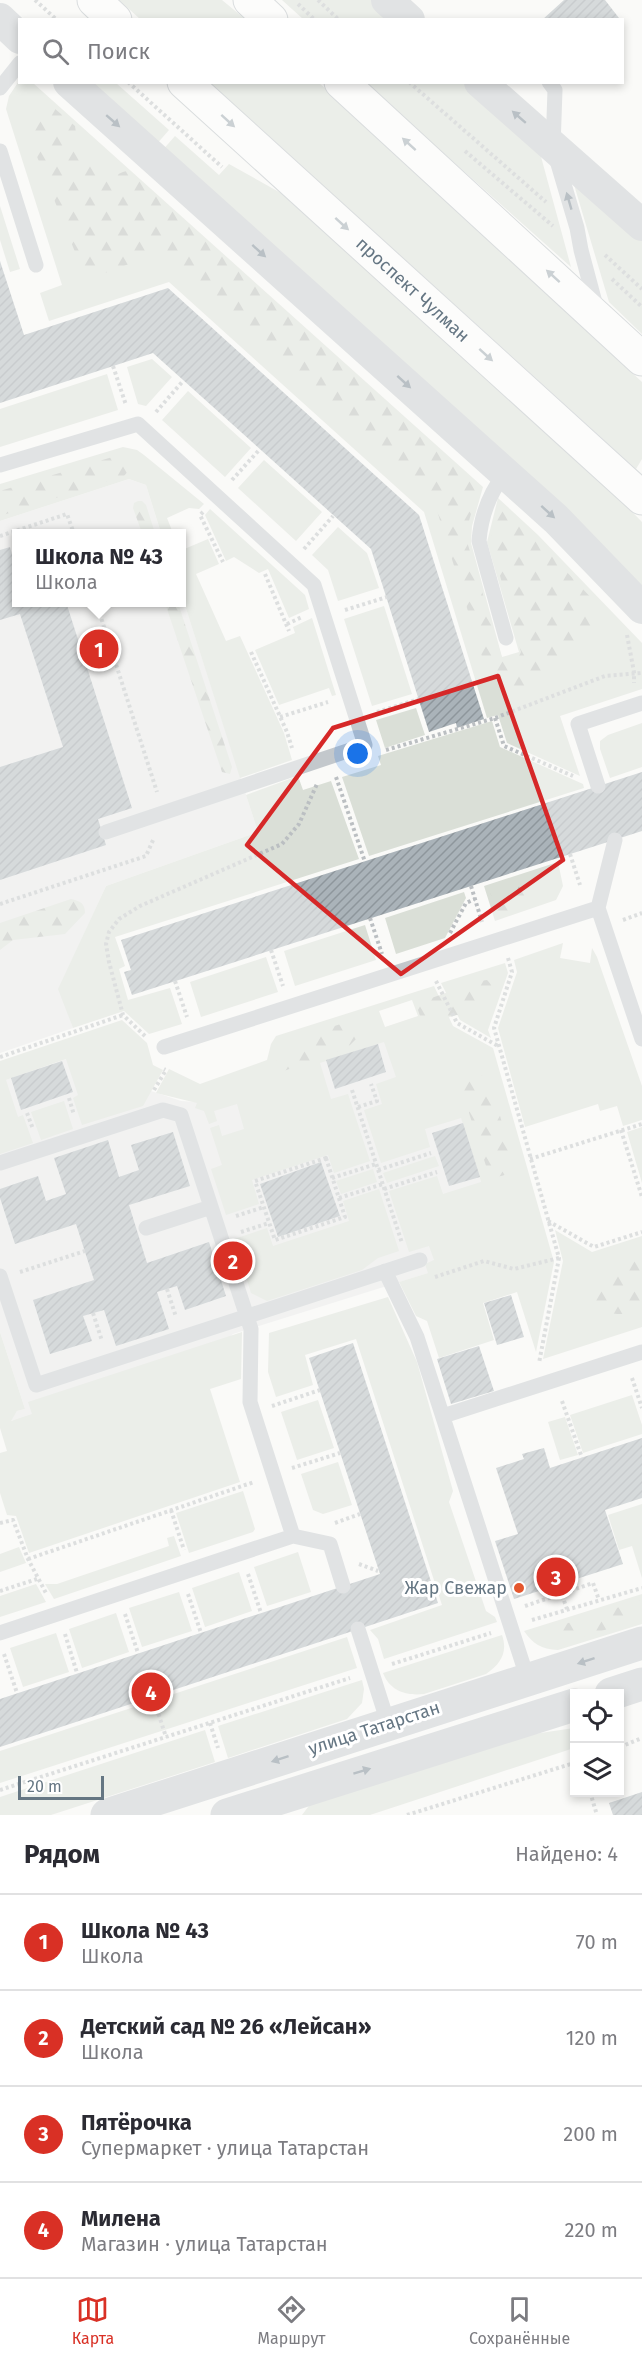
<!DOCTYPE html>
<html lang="ru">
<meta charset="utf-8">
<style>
body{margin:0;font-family:"Fira Sans",sans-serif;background:#f2f2f3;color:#2b2b33}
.controls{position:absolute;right:18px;bottom:18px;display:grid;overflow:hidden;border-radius:0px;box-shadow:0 3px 9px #0003}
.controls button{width:54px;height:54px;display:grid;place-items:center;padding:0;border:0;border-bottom:2px solid #e1e1e2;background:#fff;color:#2b2b33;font:30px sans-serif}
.scale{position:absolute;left:18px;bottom:15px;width:86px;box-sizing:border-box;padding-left:6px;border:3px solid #657683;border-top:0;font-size:16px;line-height:21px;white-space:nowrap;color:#657683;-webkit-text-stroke:4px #fff;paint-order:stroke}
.you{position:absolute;left:358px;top:754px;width:21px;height:21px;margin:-15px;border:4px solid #fff;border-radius:50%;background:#1a73e8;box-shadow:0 0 0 9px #1a73e833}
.badge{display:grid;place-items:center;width:39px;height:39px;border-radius:50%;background:#d93025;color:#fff;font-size:20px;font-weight:700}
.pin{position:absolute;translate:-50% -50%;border:3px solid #fff;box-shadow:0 2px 6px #0006}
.popup{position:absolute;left:12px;top:529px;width:174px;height:78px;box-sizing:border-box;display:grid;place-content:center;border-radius:0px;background:#fff;filter:drop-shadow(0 2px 4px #0005);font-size:20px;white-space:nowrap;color:#7c7c81}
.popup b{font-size:22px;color:#2b2b33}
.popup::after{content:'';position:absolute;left:50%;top:100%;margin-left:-12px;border:12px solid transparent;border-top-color:#fff}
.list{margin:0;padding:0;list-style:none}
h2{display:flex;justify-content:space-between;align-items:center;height:78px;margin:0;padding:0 24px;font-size:26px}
h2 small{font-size:20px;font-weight:400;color:#7c7c81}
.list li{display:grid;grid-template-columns:39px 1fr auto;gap:18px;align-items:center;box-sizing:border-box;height:96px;padding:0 24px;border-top:2px solid #e1e1e2}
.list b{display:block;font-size:22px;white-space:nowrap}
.list p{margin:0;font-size:20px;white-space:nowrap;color:#7c7c81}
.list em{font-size:20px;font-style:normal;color:#7c7c81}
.icon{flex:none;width:33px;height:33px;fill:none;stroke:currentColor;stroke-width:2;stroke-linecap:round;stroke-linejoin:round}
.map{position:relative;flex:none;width:642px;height:1815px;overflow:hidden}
.search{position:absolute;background:#fff;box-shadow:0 3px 9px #0003;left:18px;right:18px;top:18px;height:66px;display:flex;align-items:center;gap:15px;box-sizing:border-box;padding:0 21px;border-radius:0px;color:#7c7c81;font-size:22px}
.sheet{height:462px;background:#fff}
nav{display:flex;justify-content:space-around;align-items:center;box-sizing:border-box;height:84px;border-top:2px solid #e1e1e2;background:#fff;font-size:16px;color:#7c7c81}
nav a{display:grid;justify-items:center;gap:3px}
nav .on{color:#d93025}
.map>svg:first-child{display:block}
</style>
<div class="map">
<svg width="642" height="1815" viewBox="0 0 642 1815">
<defs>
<pattern id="forest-firs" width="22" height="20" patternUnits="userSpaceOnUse" patternTransform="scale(1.5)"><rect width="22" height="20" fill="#dadfd7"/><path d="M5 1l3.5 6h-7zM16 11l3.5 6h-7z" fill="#b4b9b4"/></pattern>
<pattern id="building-hatch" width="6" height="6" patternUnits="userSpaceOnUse" patternTransform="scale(1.5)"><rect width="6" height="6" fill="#aab3b9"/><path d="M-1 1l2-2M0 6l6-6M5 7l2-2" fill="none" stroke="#8e969c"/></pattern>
</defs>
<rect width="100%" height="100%" fill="#fafaf8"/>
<path fill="#e8e9e9" d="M129,479L146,485L161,533L16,534V602H182V596L258,832L106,886L59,988L73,1028L0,1053V521Z
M433,1026L502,1250L233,1334L180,1388L10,1421L17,1411L25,1409L0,1332V1082L92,1050L100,1074L181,1101L195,1102Z"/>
<path fill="#dadfd7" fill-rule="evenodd" d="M119,0H222L245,19H140Z
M282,0H374L396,19H303Z
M19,81L20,82L33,83L483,487L472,526L471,543L502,657L519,652L487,542L498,498L538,535L642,643V689L560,716L580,776L507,743L498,715L487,718L424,512L169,282L49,321L40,293L62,285L6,109L9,96Z
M87,83H116L169,130L155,146Z
M210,83H319L352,111L642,382V459L636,469Z
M365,83H466L540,153L571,267Z
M175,136L219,175L229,164L288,197L603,482L642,522V589L161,152Z
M572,178L642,240V334L609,302Z
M0,206L20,269L10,272L0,240Z
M152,359L172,377L146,406L138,404L127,367Z
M107,374L118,410L0,447V409Z
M188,391L251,448L225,477L162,420Z
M123,447L137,450L144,455L204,504L199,509L189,508L167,518L173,533H161L146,485L129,479L0,521V484Z
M264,460L322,512L296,541L238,488Z
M210,509L305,595L309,609L289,618L268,569L259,573L234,557L226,561L205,515Z
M338,527L367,553L379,588L338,601L328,570L312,555Z
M208,539L219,564L196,574L226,641L240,636L284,733L292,760L240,778L182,596V550Z
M384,606L412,694L372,706L344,619Z
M312,618L336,695L332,696L329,688L279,705L255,650L295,633L293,627Z
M416,708L425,735L385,748L376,720Z
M492,721L500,747L583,784L584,788L369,856L342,777L381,765L378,756Z
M642,723V767L610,778L600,749V741L608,735Z
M298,776L303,790L331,781L359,859L115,937L125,966L119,969L128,1000L170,988L182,1024L149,1034L124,1011L73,1028L58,989L106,886L258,832L246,795Z
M558,862L563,886L556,900L495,921L484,886Z
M464,892L466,898L445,938L396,954L385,918Z
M365,925L376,960L295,986L284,951Z
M563,943L560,958L590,963L592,948L597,957L642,1086V1120L623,1126L617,1106L600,1111L598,1104L525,1127L498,1028L517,972L514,960Z
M266,957L278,992L201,1017L190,982Z
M505,963L508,973L488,1030L491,1038L460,1020L441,983Z
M434,986L453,1026L493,1048L554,1262L536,1352L517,1292L483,1303L494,1340L439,1358L427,1321L416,1316L399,1282L428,1273L425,1264L434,1260L429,1246L409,1252L389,1191L437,1176L443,1194L481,1182L461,1118L425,1129L430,1147L381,1163L364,1110L382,1104L376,1084L396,1077L384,1042L320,1063L331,1099L348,1094L370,1161L334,1173L328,1155L252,1180L259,1204L226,1215L211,1169L222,1165L210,1128L219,1125L222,1136L244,1129L237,1104L214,1111L217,1121L209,1124L204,1111L195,1108L197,1103L156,1093L169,1069L200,1084L267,1060L271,1044L276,1036ZM412,1000L418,1016L385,1027L379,1011Z
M122,1020L147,1043L153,1065L163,1070L143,1106L82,1125L73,1098L78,1095L66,1059L6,1080L18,1117L23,1115L33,1143L0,1154V1061Z
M64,1101L73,1129L41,1140L31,1112Z
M642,1127V1183L627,1132Z
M435,1156L439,1166L387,1183L383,1173Z
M373,1169L377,1182L341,1194L336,1181Z
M379,1189L399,1251L378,1258L362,1270L267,1301L251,1293L234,1239L267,1228L273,1246L349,1221L343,1201Z
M555,1230L592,1252L642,1236V1327L543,1359L563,1261Z
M388,1297L417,1362L453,1491L449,1502L486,1611L495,1617L497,1622L384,1659L378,1639L370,1630L442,1605L356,1339L305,1355L313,1385L276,1397L268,1372L269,1333Z
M0,1332L25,1409L17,1411L11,1421L32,1414L28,1402L242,1332L241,1379L210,1389L240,1482L29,1553L16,1516L7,1515L0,1493V1453L7,1451L0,1428Z
M632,1395L642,1425V1434L583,1453L570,1415Z
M318,1400L334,1448L297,1460L281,1412Z
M565,1417L578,1455L560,1460L548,1422Z
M338,1462L352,1505L323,1514L313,1510L301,1474Z
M243,1491L255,1529L253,1532L189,1553L176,1513Z
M642,1504V1578L632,1546L619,1550L608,1515Z
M174,1536L181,1556L54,1599L45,1584H57L169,1546L167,1538Z
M19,1547L26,1563L0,1572V1554Z
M298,1552L311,1592L267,1606L254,1567Z
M239,1572L252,1611L205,1627L192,1588Z
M36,1584L46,1602L0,1617V1596Z
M179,1592L192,1631L142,1647L129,1608Z
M642,1594V1624L558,1650C541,1649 533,1644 524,1631Z
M116,1613L129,1652L82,1668L69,1629Z
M56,1633L69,1672L23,1687L10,1648Z
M502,1635C508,1652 501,1664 486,1674L424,1694C406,1696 390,1691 383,1673Z
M347,1637L357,1668L0,1783V1751Z
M362,1680L364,1689L362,1703L347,1719L228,1758L218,1726Z
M574,1728V1748L370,1815H302L311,1803L527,1735Z
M205,1730L215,1762L51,1815H0V1797Z"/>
<path fill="url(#forest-firs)" d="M38,101L47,102L75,126L76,133L72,146L75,151L106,178C115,178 120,171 129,171L475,483L478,489L467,528L468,545L503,661L518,658L521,652L491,543V534L499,508L502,507L530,533L596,603L595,620L580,641L556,660L533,685L520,689L503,684L487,673L435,504L169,261L156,254L102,274L91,272L79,262L30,139L32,111Z
M119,455L125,458L130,463L129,470L124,476L0,516V491Z
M138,501H142L146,505L155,533H142L133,508L134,503Z
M165,603H178L232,767L230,774L222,772Z
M516,879L521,883L527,905L498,915L489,889Z
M71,899C80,901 85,903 85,913L65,934L13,940L0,950V923Z
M487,980L492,985C490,991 488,998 485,1003C481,1009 435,1022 426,1023L421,1019L417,1007L420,1002L480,981Z
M344,1023C352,1027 356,1029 357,1038L347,1048L270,1076L261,1072V1068L264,1066L286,1057L299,1040L312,1033Z
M472,1075L483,1076L491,1084L513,1162C510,1172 507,1176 496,1177L487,1169L461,1088L464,1080Z
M633,1261L642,1262V1310C620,1318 610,1312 589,1310L584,1303L587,1290L602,1276L618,1263Z
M642,1600V1618L570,1641L565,1639L560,1633L565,1624Z"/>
<path fill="url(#building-hatch)" d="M564,0H605L619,18L617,20H542Z
M0,261L24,335L168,288L419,515L484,719L457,728L456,723L429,732L371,549L153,353L0,403Z
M10,547L16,569V602H66L132,808L98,819L106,845L0,880V767L63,747L20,614L0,620V550Z
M642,772V831L132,995L124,972L131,970L121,940Z
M378,1044L386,1072L335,1089L326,1060Z
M62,1061L73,1092L21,1110L11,1078Z
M463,1123L480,1177L449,1186L432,1133Z
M173,1132L190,1186L129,1205L147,1263L209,1242L226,1296L185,1310L177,1286L157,1292L169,1329L116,1346L104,1310L83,1316L92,1341L50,1354L33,1300L94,1280L76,1224L15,1244L0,1198V1189L38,1176L46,1201L66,1194L54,1158L108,1140L119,1177L139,1170L131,1145Z
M321,1162L340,1216L278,1237L260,1184Z
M511,1295L524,1337L497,1345L484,1303Z
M353,1343L438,1603L0,1747V1699L380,1574L309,1358Z
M479,1346L494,1391L451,1404L437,1359Z
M642,1438V1498L605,1510L623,1564L514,1599L495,1541L518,1534L496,1468L524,1459L522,1454L544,1448L550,1468Z
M642,1792V1815H613L609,1803Z"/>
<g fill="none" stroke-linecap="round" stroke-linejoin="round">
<defs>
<g id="secondary">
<path d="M94,0L115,20"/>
<path d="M250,0L271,20"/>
<path id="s1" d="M184,82L642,498"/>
<path d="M341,82L642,359"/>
</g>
</defs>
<use href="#secondary" stroke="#b3babf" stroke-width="35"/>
<path stroke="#bbbfc2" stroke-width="4" stroke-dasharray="3 3" stroke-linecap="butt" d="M35,0L57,20
M318,0L339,20
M298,4L315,20
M128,82L222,167
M409,82L546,202
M465,151L553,226
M605,255L642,289
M612,279L642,307
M113,366L126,405
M156,412L183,381
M232,480L260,449
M203,512L200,515L223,562
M0,536L67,514L74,534
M304,549L333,516
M265,574L289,631
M96,602L157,792
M345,610L387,597
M287,624L302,617
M627,635L634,672V683
M251,652L287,732L292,748
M377,712L419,699
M280,717L328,702
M495,718L504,746L573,776
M386,750L495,718L605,676L642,673
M336,777L365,862
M570,854L580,885
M471,886L482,922
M0,904L146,856L154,838
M370,918L382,954
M623,920L642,913
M450,933L466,903L475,899
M271,950L283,986
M508,958L512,972L494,1028L559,1258L539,1363
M175,981L187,1017
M436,981L457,1023L498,1046
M145,1036L123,1015L109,962L106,944L109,932L119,919L140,906L282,844L299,824L317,784
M0,1057L123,1015
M154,1090L166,1070L164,1069
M352,1090L402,1243
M69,1098L74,1115
M358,1107L377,1101L371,1084
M27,1113L33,1129
M621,1130L642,1197
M326,1158L345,1217L275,1240L255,1181Z
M530,1159L642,1124
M378,1170L431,1153
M332,1178L376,1164
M384,1189L437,1172
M339,1198L383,1184
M236,1216L264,1207
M548,1221L594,1247L642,1232
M241,1232L269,1223
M20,1272L85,1251
M435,1277L484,1261L514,1269L559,1258
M167,1289L176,1317
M93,1313L102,1341
M632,1378L642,1408
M562,1401L582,1458
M272,1406L320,1390
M292,1468L340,1453
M171,1510L184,1550
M0,1523L13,1520L28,1559L47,1595
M335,1523L360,1514
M28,1559L254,1482
M359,1564L378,1571
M248,1574L261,1613
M558,1584L567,1609
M0,1591L37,1579
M188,1594L201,1633
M525,1606L593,1583L599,1600
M125,1614L138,1653
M532,1620L642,1588
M65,1634L77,1673
M4,1654L17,1693
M392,1664L491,1633
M153,1697L166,1737
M210,1723L218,1748
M620,1747L642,1738
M0,1790L350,1678
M590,1792L597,1815
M407,1815L574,1763"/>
<path stroke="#c3c8cc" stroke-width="15" d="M549,82L555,90L553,147L577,228L581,250L597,310
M0,88L20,63
M0,151L36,265
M0,465L138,424L314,585L365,745L106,832
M505,473C489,494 481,515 479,541L506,638
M598,786L578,724L642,703
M615,840L598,908L642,1039
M164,1047L598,908
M0,1163L163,1110L181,1115L251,1329L250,1402L293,1536
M146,1228L211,1207
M385,1271L417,1337L528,1680
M0,1276L36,1385L420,1260
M443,1416L642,1352
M358,1629L388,1723
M0,1633L293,1536L330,1544L343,1586"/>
<path stroke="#c3c8cc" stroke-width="32" d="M387,0L409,20
M0,19L20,38
M69,82L556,519L642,608
M480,82L642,225"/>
<path stroke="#c3c8cc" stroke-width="33" d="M611,1694L642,1684
M107,1815L642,1643
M227,1815L574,1705"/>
<use href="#secondary" stroke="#fff" stroke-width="33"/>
</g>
<defs><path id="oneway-solid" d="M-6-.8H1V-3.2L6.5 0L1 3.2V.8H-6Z" transform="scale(1.5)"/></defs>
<g fill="#6a7a87">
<use href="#oneway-solid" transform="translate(519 117) rotate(-139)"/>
<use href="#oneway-solid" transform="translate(113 121) rotate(41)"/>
<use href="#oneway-solid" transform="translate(569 201) rotate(-106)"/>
<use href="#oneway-solid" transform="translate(259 251) rotate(42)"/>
<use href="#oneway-solid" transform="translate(404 382) rotate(42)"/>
<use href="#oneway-solid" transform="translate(548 512) rotate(42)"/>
<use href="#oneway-solid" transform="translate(586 1661) rotate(162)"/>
<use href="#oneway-solid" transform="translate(280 1759) rotate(162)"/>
<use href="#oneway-solid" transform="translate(362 1771) rotate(-17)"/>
</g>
<g fill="#939fa8">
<use href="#oneway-solid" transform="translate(228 121) rotate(42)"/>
<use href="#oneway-solid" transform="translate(409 144) rotate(-138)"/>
<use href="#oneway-solid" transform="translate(342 224) rotate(42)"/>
<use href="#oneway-solid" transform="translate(553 276) rotate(-138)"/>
<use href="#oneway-solid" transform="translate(486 355) rotate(42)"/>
</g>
<path d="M0 0H642V1815H0ZM498,676L563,860L401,974L247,845L333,728Z" fill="#fafaf8" fill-opacity=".55" fill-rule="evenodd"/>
<path fill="none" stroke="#d62828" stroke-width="4.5" stroke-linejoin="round" d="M498,676L563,860L401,974L247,845L333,728Z"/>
<circle fill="#e4572e" stroke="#fff" stroke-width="2" cx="519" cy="1588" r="6"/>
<g text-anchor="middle" stroke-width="6" stroke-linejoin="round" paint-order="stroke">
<g font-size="18" fill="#657683" stroke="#fff">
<text dy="6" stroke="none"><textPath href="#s1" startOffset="309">проспект Чулман</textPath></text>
<text transform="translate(374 1728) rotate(-18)" y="6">улица Татарстан</text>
</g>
<g font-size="18" fill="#657683" stroke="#fff" text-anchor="end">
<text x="507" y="1594">Жар Свежар</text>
</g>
</g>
</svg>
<div class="controls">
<button><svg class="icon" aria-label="locate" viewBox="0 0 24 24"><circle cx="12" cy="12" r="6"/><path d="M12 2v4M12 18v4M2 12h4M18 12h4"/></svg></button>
<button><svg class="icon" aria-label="layers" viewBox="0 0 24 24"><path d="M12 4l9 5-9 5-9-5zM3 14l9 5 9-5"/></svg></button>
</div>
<div class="scale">20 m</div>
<div class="you"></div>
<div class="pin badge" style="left:99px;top:649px">1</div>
<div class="popup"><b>Школа № 43</b>Школа</div>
<div class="pin badge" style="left:233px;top:1261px">2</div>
<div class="pin badge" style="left:556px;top:1577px">3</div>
<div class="pin badge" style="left:151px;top:1692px">4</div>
<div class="search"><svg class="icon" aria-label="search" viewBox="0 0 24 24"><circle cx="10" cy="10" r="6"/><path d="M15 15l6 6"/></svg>Поиск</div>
</div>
<section class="sheet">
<h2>Рядом<small>Найдено: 4</small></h2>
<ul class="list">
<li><span class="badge">1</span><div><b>Школа № 43</b><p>Школа</p></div><em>70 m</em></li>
<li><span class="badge">2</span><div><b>Детский сад № 26 «Лейсан»</b><p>Школа</p></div><em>120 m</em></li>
<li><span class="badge">3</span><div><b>Пятёрочка</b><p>Супермаркет · улица Татарстан</p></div><em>200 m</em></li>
<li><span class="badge">4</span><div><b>Милена</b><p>Магазин · улица Татарстан</p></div><em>220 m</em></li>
</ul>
</section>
<nav>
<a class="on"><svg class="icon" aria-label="map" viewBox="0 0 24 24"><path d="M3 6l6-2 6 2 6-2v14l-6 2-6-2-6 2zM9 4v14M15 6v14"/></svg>Карта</a>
<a><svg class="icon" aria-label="directions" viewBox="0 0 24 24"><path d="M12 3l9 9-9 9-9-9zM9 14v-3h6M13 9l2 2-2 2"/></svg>Маршрут</a>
<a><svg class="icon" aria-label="saved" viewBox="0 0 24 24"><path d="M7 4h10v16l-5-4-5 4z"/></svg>Сохранённые</a>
</nav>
